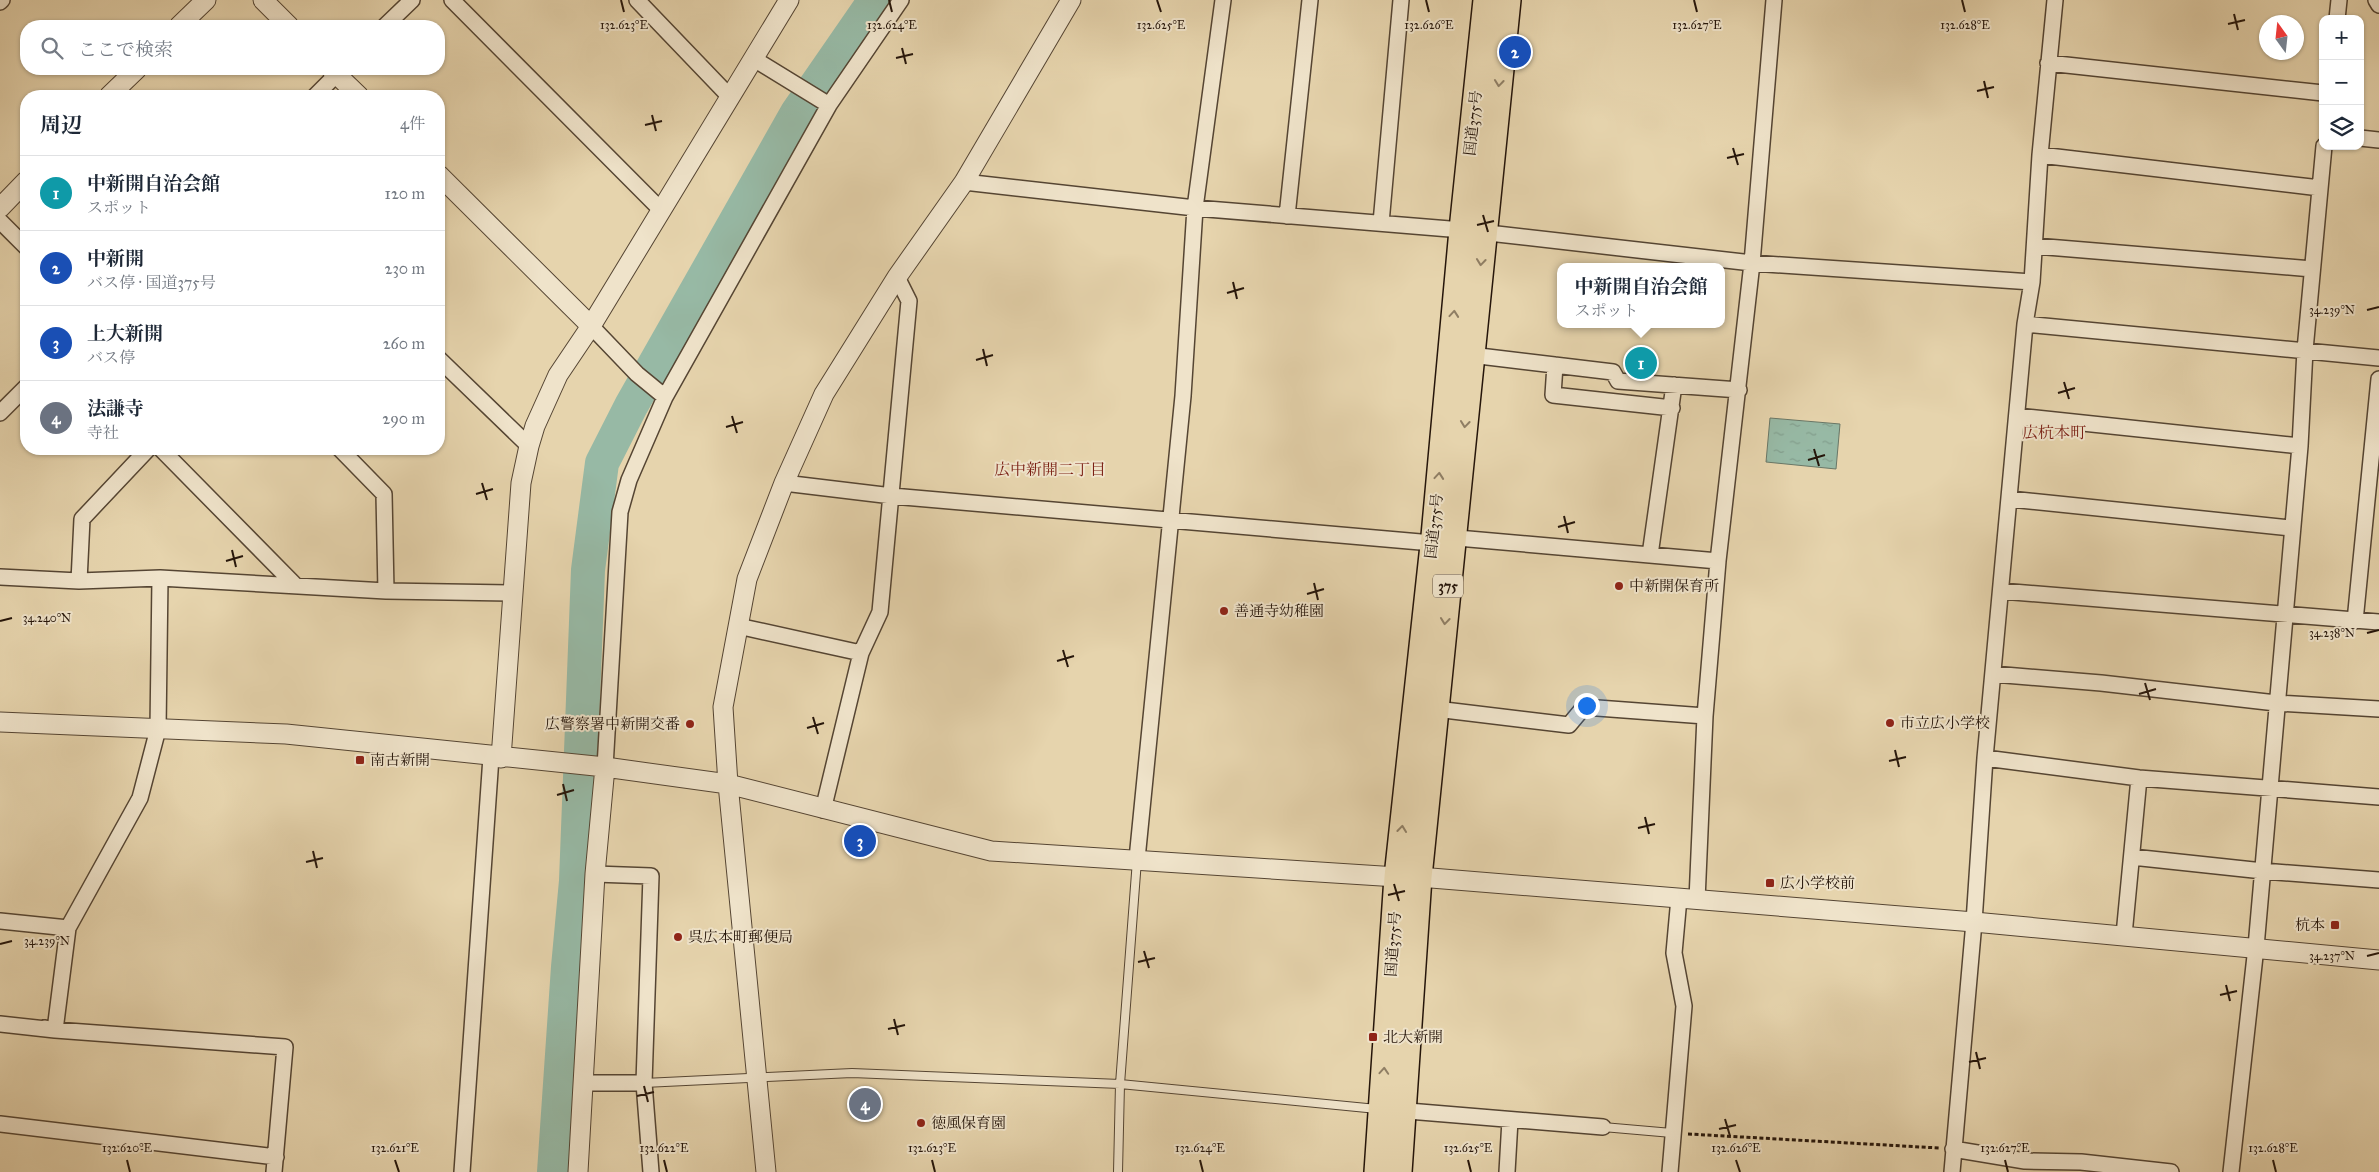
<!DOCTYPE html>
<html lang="ja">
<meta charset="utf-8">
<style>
body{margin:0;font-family:"IM FELL Great Primer","Noto Serif JP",serif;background:#f2f2f3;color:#1f2937}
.controls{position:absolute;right:15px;top:15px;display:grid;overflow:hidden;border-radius:10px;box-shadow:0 1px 4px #0004}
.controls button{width:45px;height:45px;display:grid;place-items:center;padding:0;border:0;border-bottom:1px solid #e0e1e3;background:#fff;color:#1f2937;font:25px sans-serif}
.compass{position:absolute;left:2259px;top:15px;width:45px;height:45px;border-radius:50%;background:#fff;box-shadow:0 1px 4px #0004;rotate:345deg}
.you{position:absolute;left:1586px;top:705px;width:18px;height:18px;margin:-12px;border:4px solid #fff;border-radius:50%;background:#1a73e8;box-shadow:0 0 0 8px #1a73e833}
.badge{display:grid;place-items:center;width:32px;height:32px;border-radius:50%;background:#ea580c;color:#fff;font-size:16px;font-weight:700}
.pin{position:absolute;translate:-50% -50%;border:2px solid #fff;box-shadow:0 1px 5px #0006}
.popup{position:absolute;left:1557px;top:263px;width:168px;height:65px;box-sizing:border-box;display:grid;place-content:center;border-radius:10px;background:#fff;filter:drop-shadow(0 1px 4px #0005);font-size:16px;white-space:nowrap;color:#747a83}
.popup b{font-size:19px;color:#1f2937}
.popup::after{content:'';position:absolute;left:50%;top:100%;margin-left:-10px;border:10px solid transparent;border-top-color:#fff}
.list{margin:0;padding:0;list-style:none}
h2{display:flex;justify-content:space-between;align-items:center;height:65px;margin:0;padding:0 20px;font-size:21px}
h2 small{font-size:16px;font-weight:400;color:#747a83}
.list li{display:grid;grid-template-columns:32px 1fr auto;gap:15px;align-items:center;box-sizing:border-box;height:75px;padding:0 20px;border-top:1px solid #e0e1e3}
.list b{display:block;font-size:19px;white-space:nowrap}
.list p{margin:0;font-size:16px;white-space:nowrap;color:#747a83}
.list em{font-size:16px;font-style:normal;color:#747a83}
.icon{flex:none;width:28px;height:28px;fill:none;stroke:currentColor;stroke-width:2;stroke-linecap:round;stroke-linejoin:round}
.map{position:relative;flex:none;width:2379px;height:1172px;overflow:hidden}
.search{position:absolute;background:#fff;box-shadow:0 1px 4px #0004;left:20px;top:20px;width:425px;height:55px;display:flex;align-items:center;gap:12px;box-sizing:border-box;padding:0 18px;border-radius:20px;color:#747a83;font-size:19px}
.panel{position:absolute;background:#fff;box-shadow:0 1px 4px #0004;left:20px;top:90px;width:425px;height:365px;border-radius:20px}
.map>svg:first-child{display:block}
</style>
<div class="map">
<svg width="2379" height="1172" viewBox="0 0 2379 1172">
<defs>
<pattern id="water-ripples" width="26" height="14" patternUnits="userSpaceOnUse" patternTransform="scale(1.25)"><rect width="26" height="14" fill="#97b9a5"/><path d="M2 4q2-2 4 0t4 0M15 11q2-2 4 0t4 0" fill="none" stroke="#829e8d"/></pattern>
</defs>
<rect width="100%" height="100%" fill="#e6d4ad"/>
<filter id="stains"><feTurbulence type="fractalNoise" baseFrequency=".004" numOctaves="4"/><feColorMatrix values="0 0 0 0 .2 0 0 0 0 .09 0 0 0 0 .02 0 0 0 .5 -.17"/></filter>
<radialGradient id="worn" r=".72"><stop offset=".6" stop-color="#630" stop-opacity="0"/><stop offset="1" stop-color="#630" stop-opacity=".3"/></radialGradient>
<path fill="url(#water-ripples)" stroke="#697767" d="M1770,418L1840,424L1836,469L1766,462Z"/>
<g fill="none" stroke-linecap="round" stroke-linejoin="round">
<path stroke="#97b9a5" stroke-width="34" d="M554,1172L568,967L576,881L588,570L602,463L631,406L797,113L875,0"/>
<defs>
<path id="service" d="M644,1083L852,1073L1120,1084L1377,1109
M1603,1127L1672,1133
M1118,1172L1120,1084L1137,860"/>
<path id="minor" d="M452,0L661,210
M637,0L730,97
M2376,0L2379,5
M0,2L2,0
M2337,19L2339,0
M385,26L412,0
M754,59L829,105
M2048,63L2323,93
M315,96L342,69
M2360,138L2379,140
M2040,155L2320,188
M964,182L1195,208L1462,230L1752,263L2032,282
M1287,216L1310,0
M0,221L26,247
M1381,223L1401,0
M2035,246L2312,269
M2025,324L2379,358
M591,326L637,374L665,397
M1471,355L1613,372L1618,381L1739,390
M439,359L529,446
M1555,365L1553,395L1672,408
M0,413L26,387
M2017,416L2300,446
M161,449L296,586
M340,449L384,494L386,591
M784,483L892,496L1432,543
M2010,499L2291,528
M1446,537L1718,561
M1650,555L1674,385
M0,577L79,581L160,578L386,591L513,593
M79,581L82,519L148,449
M2001,591L2379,622
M2355,621L2379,379
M738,626L861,653L880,612L909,301L897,277
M1993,674L2101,683L2276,703L2379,709
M1436,709L1569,725L1584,707L1705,716
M1985,758L2139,778L2379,797
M605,767L620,512L629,480L665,397L829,105L901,0
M823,810L861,653
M2132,857L2263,871L2379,880
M1137,859L1183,396L1195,208L1223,0
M595,874L651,876L644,1083L651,1172
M1697,900L1705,716L1718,561L1752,263L1774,0
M0,921L68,928L55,1030L45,1028
M68,928L140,798L158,729L160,578
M2124,935L2139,778
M0,1024L55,1030L285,1047L274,1172
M583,1083H644
M1396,1110L1603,1127
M0,1124L276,1157
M1953,1149L2025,1161L2081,1162L2171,1172
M462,1172L491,757
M1507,1172L1510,1120
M1670,1172L1684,1006L1674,953L1679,898
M1952,1172L1974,922L1985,758L2025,324L2032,282L2040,155L2055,0
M2231,1172L2256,947L2300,446L2305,350L2324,146"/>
<path id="tertiary" d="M263,0L289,26
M179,26L206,0
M331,69L359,96
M109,96L137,69
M439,175L591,326
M0,208L26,181
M0,722L286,734L605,767L728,784L991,851L1397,877H1419L1974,922L2379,960
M501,758L521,483L529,446L535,426L558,375L591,326L789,0
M578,1172L595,874L605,767
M766,1172L728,784L723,707L747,579L784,483L824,394L897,277L964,182L1071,0"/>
<path id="trunk" d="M1377,1172L1397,877L1434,536L1462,230L1486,0
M1399,1172L1419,877L1508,0"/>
</defs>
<use href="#service" stroke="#554533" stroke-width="10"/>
<use href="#minor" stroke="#554533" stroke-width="18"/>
<use href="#tertiary" stroke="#554533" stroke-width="21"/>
<use href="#trunk" stroke="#25150a" stroke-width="28"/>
<path stroke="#25150a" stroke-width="3" stroke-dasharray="4 2.5" stroke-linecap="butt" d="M1688,1134L1939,1148"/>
<use href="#service" stroke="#efe3ca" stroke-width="8"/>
<use href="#minor" stroke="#efe3ca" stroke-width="15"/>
<use href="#tertiary" stroke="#efe3ca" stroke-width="19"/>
<use href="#trunk" stroke="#e6d4ad" stroke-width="25"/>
</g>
<defs><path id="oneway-chevron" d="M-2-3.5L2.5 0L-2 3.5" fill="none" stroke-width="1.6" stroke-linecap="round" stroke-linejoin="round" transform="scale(1.25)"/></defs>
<g stroke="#8f7e64">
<use href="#oneway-chevron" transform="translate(1499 83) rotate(96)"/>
<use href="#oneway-chevron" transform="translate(1481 262) rotate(96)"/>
<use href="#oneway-chevron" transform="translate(1454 314) rotate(-85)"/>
<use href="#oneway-chevron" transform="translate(1465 424) rotate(96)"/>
<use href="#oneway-chevron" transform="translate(1439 476) rotate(-85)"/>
<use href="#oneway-chevron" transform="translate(1445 621) rotate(96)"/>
<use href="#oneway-chevron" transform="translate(1402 829) rotate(-84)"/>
<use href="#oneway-chevron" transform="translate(1384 1071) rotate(-86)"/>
</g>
<path fill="none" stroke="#25150a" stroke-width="2" d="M621,0L624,12M889,0L892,12M1157,0L1161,12M1426,0L1429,12M1694,0L1697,12M1962,0L1965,12M2234,14L2238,30M2228,24L2245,20M902,48L906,64M896,58L913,54M1984,81L1988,98M1977,91L1994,87M652,115L656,131M645,125L662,121M1733,148L1738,165M1727,158L1744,154M1483,215L1488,232M1477,225L1494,221M1233,282L1237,299M1227,293L1244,288M2367,310L2379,307M983,349L987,366M976,360L993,355M2064,382L2069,399M2058,393L2075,388M732,416L737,433M726,427L743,422M1814,449L1819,466M1808,460L1825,455M482,483L487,500M476,494L493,489M1564,516L1568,533M1558,527L1575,522M232,550L236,567M226,561L243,556M1314,583L1318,600M1307,594L1324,589M0,621L12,618M2367,633L2379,630M1063,650L1068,667M1057,661L1074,656M2145,683L2150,700M2139,694L2156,689M813,717L818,734M807,728L824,723M1895,750L1899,767M1889,761L1906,757M563,784L567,801M557,795L574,790M1645,817L1649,834M1638,828L1655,824M313,851L317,868M306,862L323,858M1394,884L1399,901M1388,895L1405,891M0,944L12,941M1144,951L1149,968M2367,956L2379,953M1138,962L1155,958M2226,985L2230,1001M2220,995L2237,991M894,1019L898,1035M888,1029L905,1025M1976,1052L1980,1069M1969,1062L1986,1058M644,1086L648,1102M637,1096L654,1092M1725,1119L1730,1136M1719,1129L1736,1125M127,1160L130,1172M395,1160L399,1172M664,1160L667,1172M932,1160L935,1172M1200,1160L1203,1172M1468,1160L1471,1172M1736,1160L1740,1172M2005,1160L2008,1172M2273,1160L2276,1172"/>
<g fill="#8f2418" stroke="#efe3ca" stroke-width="2">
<circle cx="1619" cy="586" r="5"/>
<circle cx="1224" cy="611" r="5"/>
<circle cx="1890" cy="723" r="5"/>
<circle cx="690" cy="724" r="5"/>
<rect x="355" y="755" width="10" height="10" rx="2.5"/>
<rect x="1765" y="878" width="10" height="10" rx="2.5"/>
<rect x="2330" y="920" width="10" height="10" rx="2.5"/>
<circle cx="678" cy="937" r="5"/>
<rect x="1368" y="1032" width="10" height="10" rx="2.5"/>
<circle cx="921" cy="1123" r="5"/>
</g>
<g text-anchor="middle" stroke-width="4" stroke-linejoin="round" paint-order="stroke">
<rect fill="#efe3ca" stroke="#625344" stroke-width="1" x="1433" y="574.5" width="30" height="23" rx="4"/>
<g font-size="14" font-weight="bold" fill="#25150a">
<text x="1448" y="591">375</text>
</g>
<g font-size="15" fill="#25150a" stroke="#efe3ca">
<text transform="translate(1473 123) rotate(-84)" y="5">国道375号</text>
<text transform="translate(1434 526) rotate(-84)" y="5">国道375号</text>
<text transform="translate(1393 944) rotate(-86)" y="5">国道375号</text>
</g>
<g font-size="15" fill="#25150a" stroke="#efe3ca" text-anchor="start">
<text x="1629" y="591">中新開保育所</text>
<text x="1234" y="616">善通寺幼稚園</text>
<text x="1900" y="728">市立広小学校</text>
<text x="680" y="729" text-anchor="end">広警察署中新開交番</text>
<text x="370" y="765">南古新開</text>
<text x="1780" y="888">広小学校前</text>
<text x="2325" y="930" text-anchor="end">杭本</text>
<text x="688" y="942">呉広本町郵便局</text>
<text x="1383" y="1042">北大新開</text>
<text x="931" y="1128">徳風保育園</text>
</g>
<g font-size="16" fill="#7a1f14" stroke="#efe3ca">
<text x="2054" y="438">広杭本町</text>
<text x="1050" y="475">広中新開二丁目</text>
</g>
</g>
<g font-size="12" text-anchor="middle" fill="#25150a" stroke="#efe3ca" stroke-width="4" stroke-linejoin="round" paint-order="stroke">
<text x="624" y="29">132.623°E</text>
<text x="892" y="29">132.624°E</text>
<text x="1161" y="29">132.625°E</text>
<text x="1429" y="29">132.626°E</text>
<text x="1697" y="29">132.627°E</text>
<text x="1965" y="29">132.628°E</text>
<text x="2332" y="314">34.239°N</text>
<text x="47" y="622">34.240°N</text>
<text x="2332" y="637">34.238°N</text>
<text x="47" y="945">34.239°N</text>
<text x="2332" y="960">34.237°N</text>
<text x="127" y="1152">132.620°E</text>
<text x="395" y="1152">132.621°E</text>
<text x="664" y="1152">132.622°E</text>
<text x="932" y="1152">132.623°E</text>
<text x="1200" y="1152">132.624°E</text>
<text x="1468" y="1152">132.625°E</text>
<text x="1736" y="1152">132.626°E</text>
<text x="2005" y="1152">132.627°E</text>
<text x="2273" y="1152">132.628°E</text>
</g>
<rect width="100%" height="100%" filter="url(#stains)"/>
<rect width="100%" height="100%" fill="url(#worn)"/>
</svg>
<div class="controls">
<button>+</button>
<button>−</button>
<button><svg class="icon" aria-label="layers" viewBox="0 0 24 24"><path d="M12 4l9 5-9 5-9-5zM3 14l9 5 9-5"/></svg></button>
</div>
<svg class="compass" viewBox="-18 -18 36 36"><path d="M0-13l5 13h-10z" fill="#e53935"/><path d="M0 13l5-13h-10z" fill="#747a83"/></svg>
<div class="you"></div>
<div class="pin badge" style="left:1641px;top:363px;background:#0f9aa8">1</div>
<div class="popup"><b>中新開自治会館</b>スポット</div>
<div class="pin badge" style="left:1515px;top:52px;background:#1a4fb4">2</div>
<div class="pin badge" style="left:860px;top:841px;background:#1a4fb4">3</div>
<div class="pin badge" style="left:865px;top:1104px;background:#6b7280">4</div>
<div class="search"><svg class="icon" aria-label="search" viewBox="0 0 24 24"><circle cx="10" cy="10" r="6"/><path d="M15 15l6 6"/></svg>ここで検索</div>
<section class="panel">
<h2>周辺<small>4件</small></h2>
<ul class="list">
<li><span class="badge" style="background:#0f9aa8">1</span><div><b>中新開自治会館</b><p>スポット</p></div><em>120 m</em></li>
<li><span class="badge" style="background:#1a4fb4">2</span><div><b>中新開</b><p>バス停 · 国道375号</p></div><em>230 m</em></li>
<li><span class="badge" style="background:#1a4fb4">3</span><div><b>上大新開</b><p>バス停</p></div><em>260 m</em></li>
<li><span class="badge" style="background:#6b7280">4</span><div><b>法謙寺</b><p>寺社</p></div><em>290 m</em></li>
</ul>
</section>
</div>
